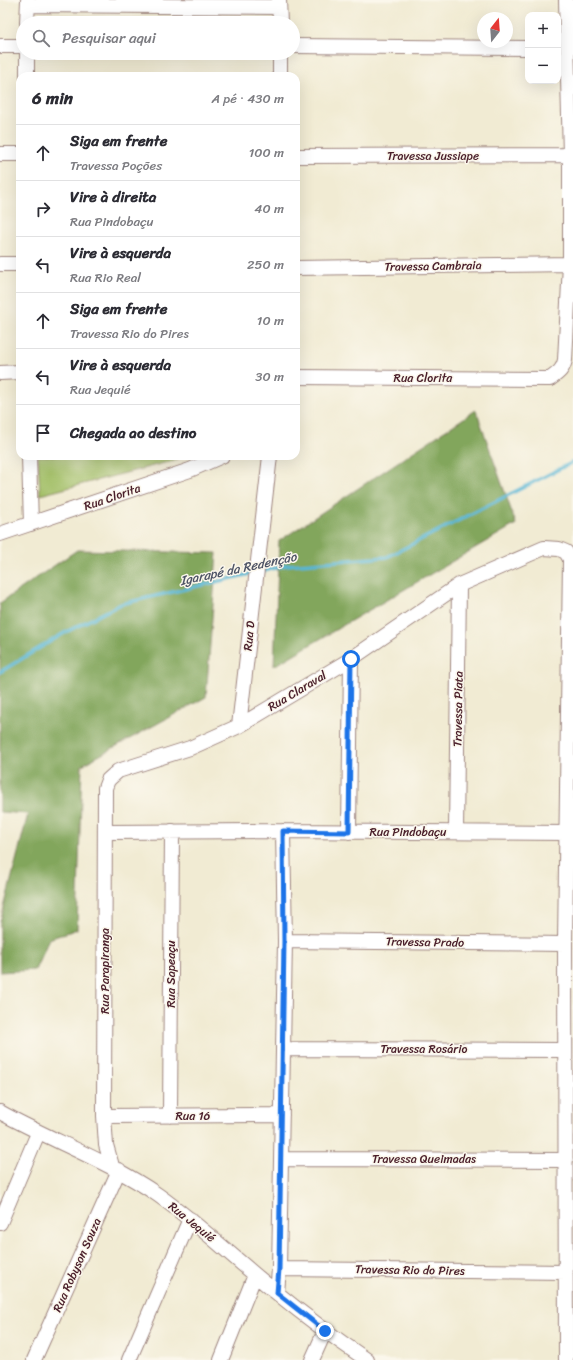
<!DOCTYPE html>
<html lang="pt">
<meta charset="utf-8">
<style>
body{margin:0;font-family:Sriracha,sans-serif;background:#f7f7f7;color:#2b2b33}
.controls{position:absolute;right:12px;top:12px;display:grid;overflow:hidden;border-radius:8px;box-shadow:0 4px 16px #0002}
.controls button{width:36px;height:36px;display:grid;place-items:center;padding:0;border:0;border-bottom:1px solid #e1e1e2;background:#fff;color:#2b2b33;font:20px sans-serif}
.compass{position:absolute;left:477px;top:12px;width:36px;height:36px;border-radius:50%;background:#fff;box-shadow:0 4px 16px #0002;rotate:17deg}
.stop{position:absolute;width:12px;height:12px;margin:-9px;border:3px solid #1a73e8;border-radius:50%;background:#fff}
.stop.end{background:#1a73e8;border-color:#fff;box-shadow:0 1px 4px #0008}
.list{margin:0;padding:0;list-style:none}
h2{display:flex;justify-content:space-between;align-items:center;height:52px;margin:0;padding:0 16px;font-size:17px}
h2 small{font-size:13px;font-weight:400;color:#7c7c81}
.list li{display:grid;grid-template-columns:26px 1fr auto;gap:12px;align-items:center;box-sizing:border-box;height:56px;padding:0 16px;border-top:1px solid #e1e1e2}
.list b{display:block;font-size:15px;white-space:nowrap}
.list p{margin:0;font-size:13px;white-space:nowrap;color:#7c7c81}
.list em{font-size:13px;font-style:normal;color:#7c7c81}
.icon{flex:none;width:22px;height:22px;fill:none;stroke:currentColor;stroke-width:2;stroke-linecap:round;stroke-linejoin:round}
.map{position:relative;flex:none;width:573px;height:1360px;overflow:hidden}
.search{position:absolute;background:#fff;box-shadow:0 4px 16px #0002;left:16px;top:16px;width:284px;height:44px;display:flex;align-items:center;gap:10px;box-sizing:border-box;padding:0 14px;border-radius:22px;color:#7c7c81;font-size:15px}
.panel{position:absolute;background:#fff;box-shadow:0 4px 16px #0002;left:16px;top:72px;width:284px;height:388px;border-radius:12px}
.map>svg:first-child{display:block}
</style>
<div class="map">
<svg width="573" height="1360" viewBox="0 0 573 1360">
<rect width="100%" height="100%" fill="#fbf7ec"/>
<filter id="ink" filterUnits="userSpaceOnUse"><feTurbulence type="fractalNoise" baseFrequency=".025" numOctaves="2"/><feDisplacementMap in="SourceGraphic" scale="8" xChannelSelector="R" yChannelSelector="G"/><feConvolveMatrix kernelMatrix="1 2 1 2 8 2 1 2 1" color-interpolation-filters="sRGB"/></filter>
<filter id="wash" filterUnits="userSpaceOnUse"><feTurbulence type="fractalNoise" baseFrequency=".012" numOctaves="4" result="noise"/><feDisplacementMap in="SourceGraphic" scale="16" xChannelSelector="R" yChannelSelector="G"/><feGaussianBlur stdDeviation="0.9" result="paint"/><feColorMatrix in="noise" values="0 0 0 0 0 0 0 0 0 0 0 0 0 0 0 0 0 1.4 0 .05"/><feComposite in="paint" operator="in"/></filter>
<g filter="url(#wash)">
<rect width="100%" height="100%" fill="#f1ebd3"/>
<path fill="#a3bf67" stroke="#766f49" d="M38,456H176V460L40,495Z"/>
<path fill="#82a65c" stroke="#666244" d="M476,410L516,524L274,666L279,541Z
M77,550L217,553L206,697L82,765L77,929L49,939L35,970L0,972V923L28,814L0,812V603Z"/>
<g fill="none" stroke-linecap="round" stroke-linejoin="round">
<path stroke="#56b6d4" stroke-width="3.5" d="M260,572L287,565L387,557L573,462
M0,672L66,632L121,604L254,573"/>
</g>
</g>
<g filter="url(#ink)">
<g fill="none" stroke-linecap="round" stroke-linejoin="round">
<defs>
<path id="street" d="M279,0L280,23
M28,5L279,7
M27,23L28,0
M0,46H23
M293,46L528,48
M27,53V76
M280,53V76
M0,154H20
M296,156L570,155
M0,264H20
M296,268L570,264
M0,373L20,372
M296,377L550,379C558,373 563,370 565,360L570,264V155L566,0
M29,456L31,524
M0,534L190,470L222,456
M239,726L270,456
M106,832L283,831L567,833
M349,832L351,659
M456,832L459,585
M285,941L565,944
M283,1049L565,1050
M0,1112C52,1141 109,1161 158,1195C200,1225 237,1261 277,1293C306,1317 336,1339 367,1360
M104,1116L282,1115
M170,1116L172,831
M281,1159L566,1160
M112,1166L106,1145L104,1116L105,788L108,780L118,771L190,748L239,726L351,659L459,585L544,548L559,549L566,552L570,559L565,944L566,1360
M0,1223L38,1133
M279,1269L285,941L283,831
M277,1293L279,1269L566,1272
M34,1360L119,1170
M129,1360L190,1219
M221,1360L255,1275
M312,1360L325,1331"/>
</defs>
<use href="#street" stroke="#9e857f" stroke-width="16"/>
<use href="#street" stroke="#fff" stroke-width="14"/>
</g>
</g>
<g fill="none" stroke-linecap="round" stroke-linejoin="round" filter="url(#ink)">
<path stroke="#1a73e8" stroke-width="5" d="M325,1331L277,1293L279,1269L284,941L283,831L349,832L351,659"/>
</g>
<g text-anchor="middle" stroke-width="3" stroke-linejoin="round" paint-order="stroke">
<g font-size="12" fill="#4a1f2b" stroke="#fbf7ec">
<text x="433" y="160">Travessa Jussiape</text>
<text transform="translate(433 266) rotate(-1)" y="4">Travessa Cambraia</text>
<text x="423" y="382">Rua Clorita</text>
<text transform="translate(112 497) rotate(-19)" y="4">Rua Clorita</text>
<text transform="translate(249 636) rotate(-84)" y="4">Rua D</text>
<text transform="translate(297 691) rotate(-31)" y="4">Rua Claraval</text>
<text transform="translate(458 709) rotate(-89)" y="4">Travessa Piata</text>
<text x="408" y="836">Rua Pindobaçu</text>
<text transform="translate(425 942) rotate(1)" y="4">Travessa Prado</text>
<text transform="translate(105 971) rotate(-90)" y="4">Rua Parapiranga</text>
<text transform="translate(171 974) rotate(-90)" y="4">Rua Sapeaçu</text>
<text x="424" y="1053">Travessa Rosário</text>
<text x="193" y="1120">Rua 16</text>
<text x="424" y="1163">Travessa Queimadas</text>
<text transform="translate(192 1222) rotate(39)" y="4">Rua Jequié</text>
<text transform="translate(77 1265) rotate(-66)" y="4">Rua Robyson Souza</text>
<text transform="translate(410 1270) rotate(1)" y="4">Travessa Rio do Pires</text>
</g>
<g font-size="13" font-style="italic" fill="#4e5466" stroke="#fbf7ec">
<text transform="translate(238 568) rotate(-12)" y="5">Igarapé da Redenção</text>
</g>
</g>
</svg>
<div class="controls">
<button>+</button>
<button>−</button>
</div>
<svg class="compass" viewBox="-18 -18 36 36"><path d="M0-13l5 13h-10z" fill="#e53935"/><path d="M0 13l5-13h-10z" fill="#7c7c81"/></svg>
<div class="stop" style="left:351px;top:659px"></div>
<div class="stop end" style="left:325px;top:1331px"></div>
<div class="search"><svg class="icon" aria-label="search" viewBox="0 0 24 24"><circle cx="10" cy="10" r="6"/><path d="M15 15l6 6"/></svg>Pesquisar aqui</div>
<section class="panel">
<h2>6 min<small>A pé · 430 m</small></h2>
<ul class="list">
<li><svg class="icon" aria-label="ahead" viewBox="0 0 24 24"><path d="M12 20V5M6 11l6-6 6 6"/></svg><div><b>Siga em frente</b><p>Travessa Poções</p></div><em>100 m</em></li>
<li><svg class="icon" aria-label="right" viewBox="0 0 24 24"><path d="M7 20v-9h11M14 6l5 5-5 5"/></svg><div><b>Vire à direita</b><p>Rua Pindobaçu</p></div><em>40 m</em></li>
<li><svg class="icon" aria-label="left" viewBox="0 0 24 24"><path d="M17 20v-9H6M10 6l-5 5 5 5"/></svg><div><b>Vire à esquerda</b><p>Rua Rio Real</p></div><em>250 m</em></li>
<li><svg class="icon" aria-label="ahead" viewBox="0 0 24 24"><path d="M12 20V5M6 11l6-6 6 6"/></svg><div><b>Siga em frente</b><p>Travessa Rio do Pires</p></div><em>10 m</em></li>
<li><svg class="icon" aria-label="left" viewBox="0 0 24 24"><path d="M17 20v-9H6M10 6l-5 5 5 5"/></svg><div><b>Vire à esquerda</b><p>Rua Jequié</p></div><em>30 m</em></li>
<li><svg class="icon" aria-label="arrive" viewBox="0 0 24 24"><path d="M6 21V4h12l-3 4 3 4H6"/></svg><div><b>Chegada ao destino</b></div></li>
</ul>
</section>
</div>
